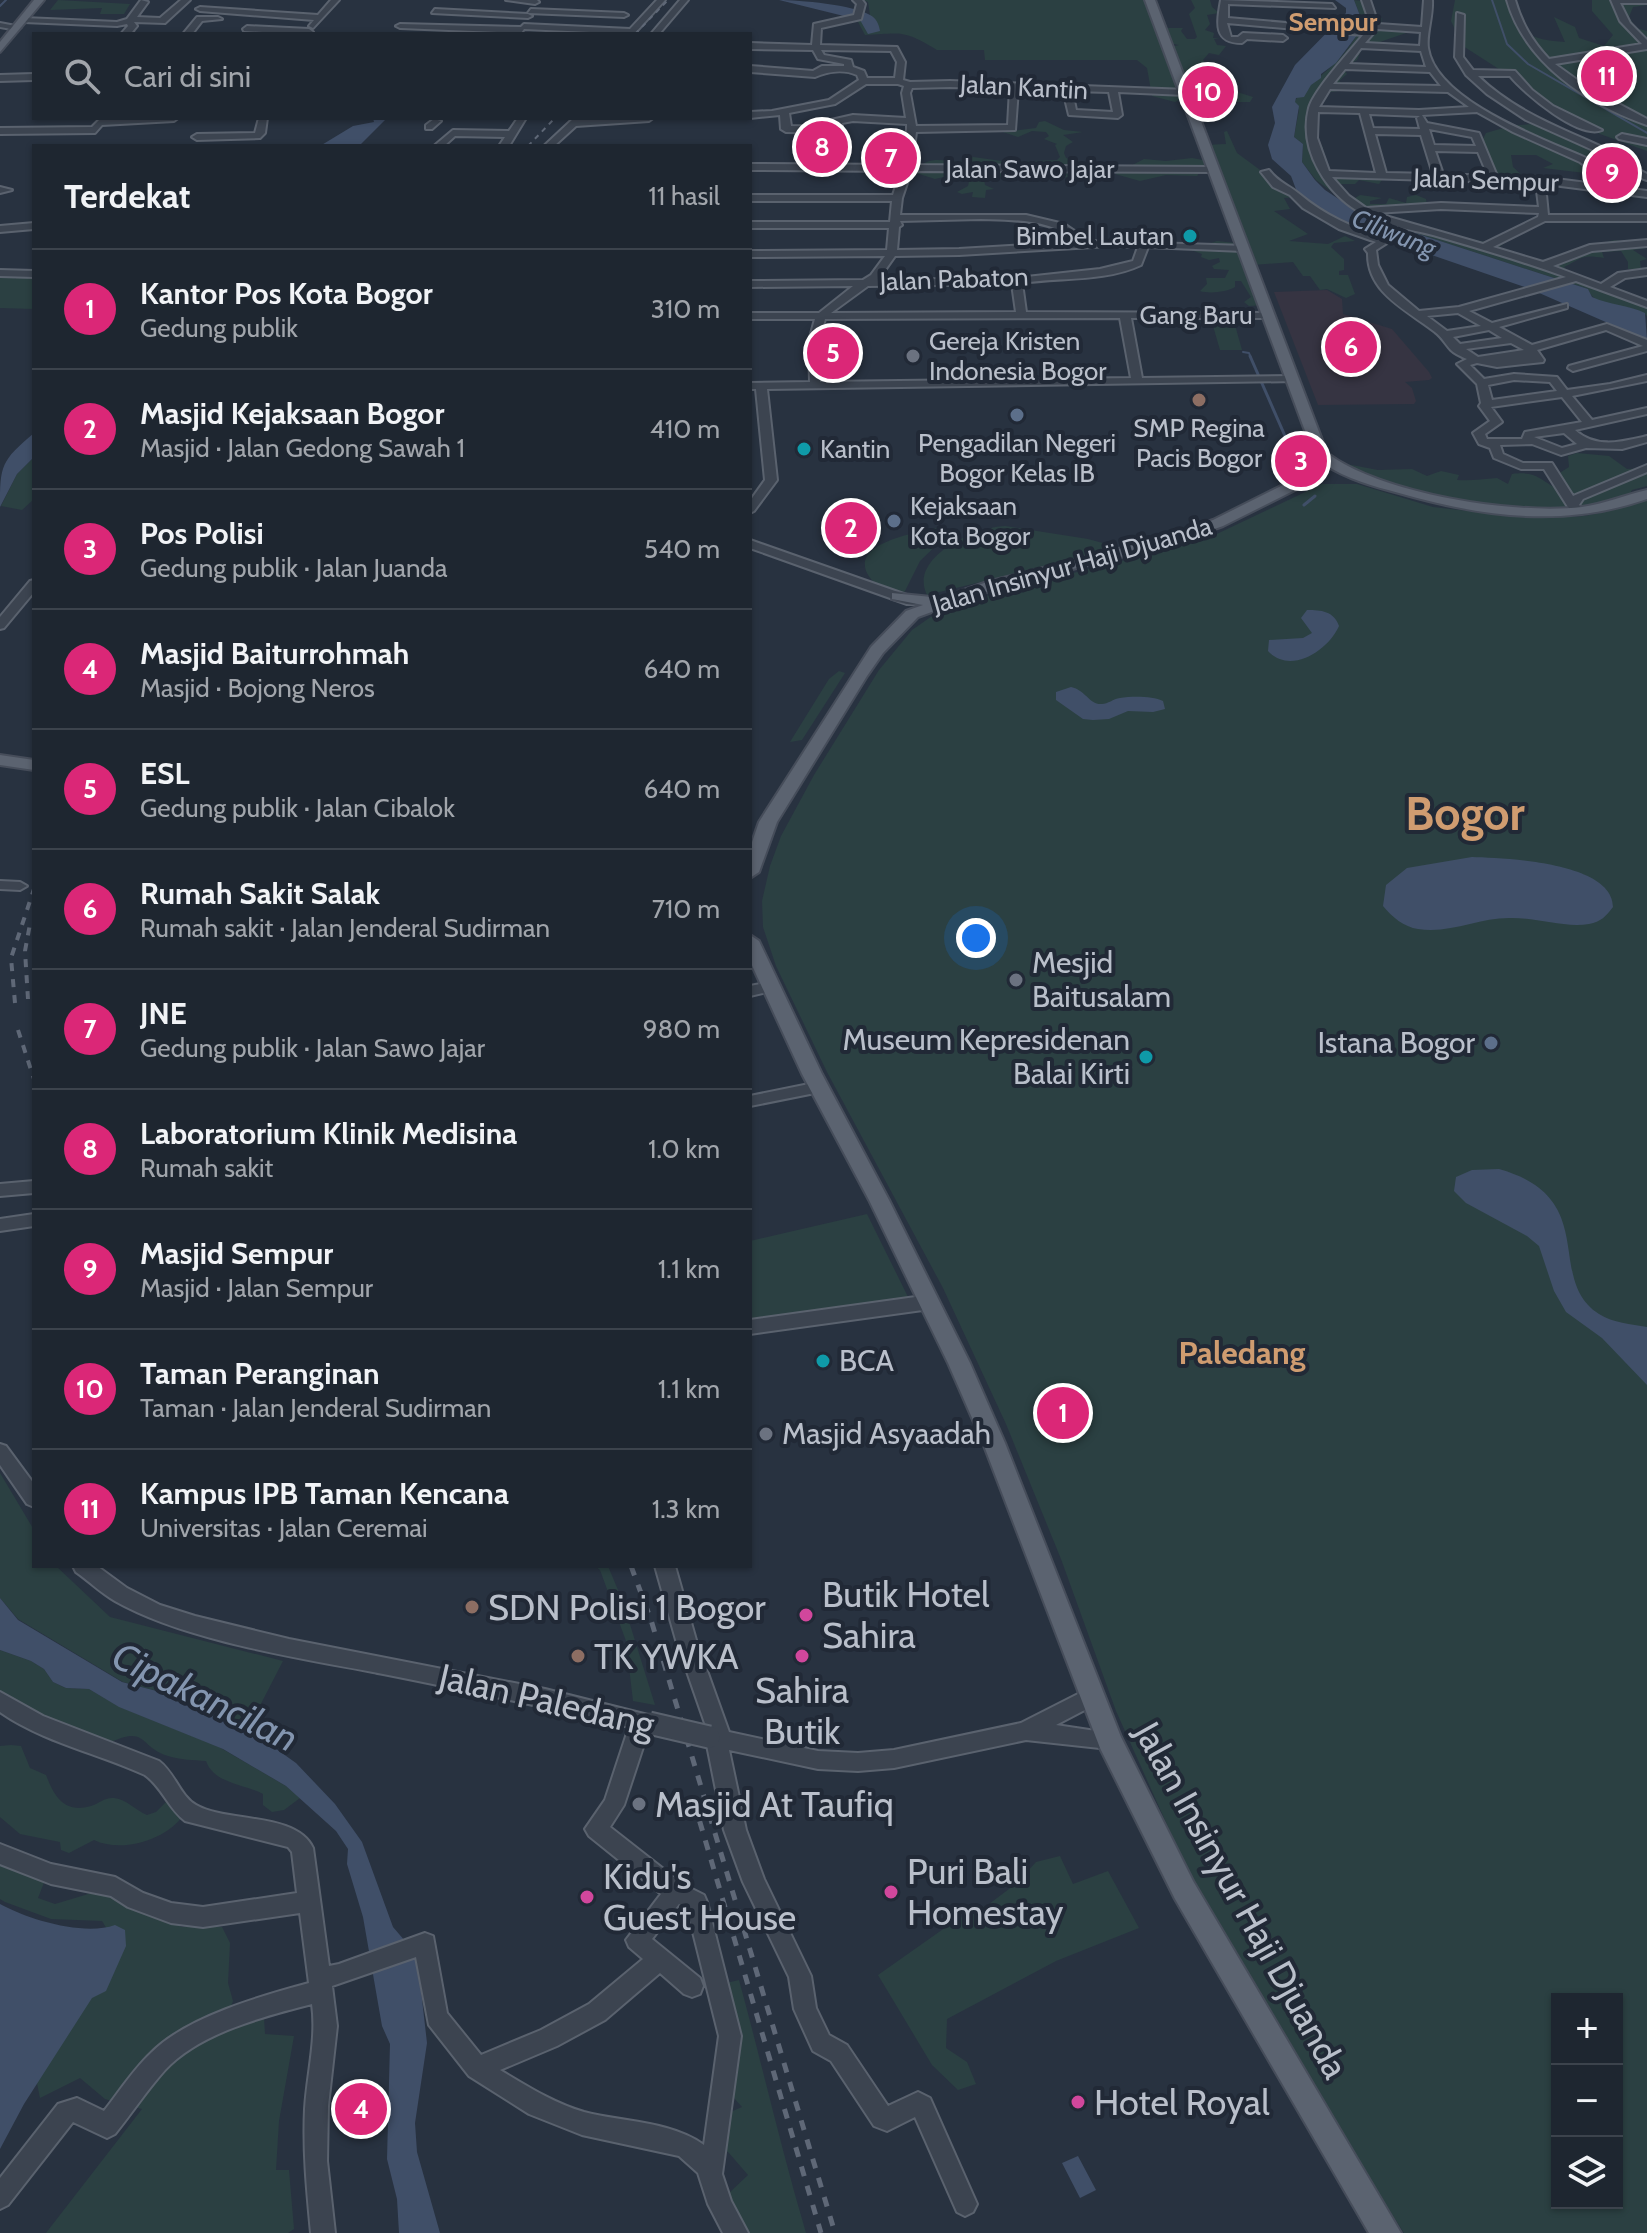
<!DOCTYPE html>
<html lang="id">
<meta charset="utf-8">
<style>
body{margin:0;font-family:Cabin,sans-serif;background:#262e38;color:#f1f3f6}
.controls{position:absolute;right:24px;bottom:24px;display:grid;overflow:hidden;border-radius:0px;box-shadow:0 2px 6px #0004}
.controls button{width:72px;height:72px;display:grid;place-items:center;padding:0;border:0;border-bottom:2px solid #3c434c;background:#1e2630;color:#f1f3f6;font:40px sans-serif}
.you{position:absolute;left:976px;top:938px;width:28px;height:28px;margin:-20px;border:6px solid #fff;border-radius:50%;background:#1a73e8;box-shadow:0 0 0 12px #1a73e833}
.badge{display:grid;place-items:center;width:52px;height:52px;border-radius:50%;background:#db2777;color:#fff;font-size:26px;font-weight:700}
.pin{position:absolute;translate:-50% -50%;border:4px solid #fff;box-shadow:0 2px 8px #0006}
.list{margin:0;padding:0;list-style:none}
h2{display:flex;justify-content:space-between;align-items:center;height:104px;margin:0;padding:0 32px;font-size:34px}
h2 small{font-size:26px;font-weight:400;color:#a1a5ab}
.list li{display:grid;grid-template-columns:52px 1fr auto;gap:24px;align-items:center;box-sizing:border-box;height:120px;padding:0 32px;border-top:2px solid #3c434c}
.list b{display:block;font-size:30px;white-space:nowrap}
.list p{margin:0;font-size:26px;white-space:nowrap;color:#a1a5ab}
.list em{font-size:26px;font-style:normal;color:#a1a5ab}
.icon{flex:none;width:44px;height:44px;fill:none;stroke:currentColor;stroke-width:2;stroke-linecap:round;stroke-linejoin:round}
.map{position:relative;flex:none;width:1647px;height:2233px;overflow:hidden}
.search{position:absolute;background:#1e2630;box-shadow:0 2px 6px #0004;left:32px;top:32px;width:720px;height:88px;display:flex;align-items:center;gap:20px;box-sizing:border-box;padding:0 28px;border-radius:0px;color:#a1a5ab;font-size:30px}
.panel{position:absolute;background:#1e2630;box-shadow:0 2px 6px #0004;left:32px;top:144px;width:720px;height:1424px;border-radius:0px}
.map>svg:first-child{display:block}
</style>
<div class="map">
<svg width="1647" height="2233" viewBox="0 0 1647 2233">
<rect width="100%" height="100%" fill="#283240"/>
<path fill="#363442" d="M1327,290L1342,299L1343,314L1392,329L1429,372L1432,378L1429,380L1405,382L1412,388L1416,401L1414,404L1318,405L1274,292Z"/>
<path fill="#2b4042" fill-rule="evenodd" d="M58,0L130,4L124,14H100L102,8L50,10Z
M863,0H1144L1179,92L1173,93L1183,98L1175,102L1152,96L1147,68L1137,60H985L984,50H937C904,30 903,33 865,35L857,20L870,15L868,2Z
M1191,0H1210L1212,7L1219,13L1207,15L1210,24L1205,30L1214,33L1213,38H1220L1214,39L1217,45L1226,46L1219,55L1209,53L1203,60L1206,64L1197,68L1204,73L1226,75L1230,79L1226,83L1238,88L1237,92L1253,97L1250,102H1215L1216,108L1200,115L1193,96L1184,84L1188,80L1180,71L1183,68L1172,62L1170,47L1179,45L1169,43L1165,28H1183L1181,31L1187,39H1195L1197,37L1189,14L1195,8Z
M1354,0L1371,2L1373,13L1382,18L1381,25L1415,30L1362,48L1357,60L1343,68L1347,74L1339,81L1350,89C1324,94 1323,88 1316,117L1319,124L1310,142L1323,147V151L1318,157L1324,170L1385,175L1400,180H1382L1379,184L1359,180L1355,184H1335L1352,200L1360,195L1382,198L1370,201V204H1386L1389,198L1406,203L1407,197L1416,195L1426,199L1427,205L1444,202L1492,206C1458,214 1402,201 1374,215C1410,226 1445,233 1480,241C1491,244 1498,235 1511,238L1498,248L1526,265L1582,255L1589,252L1592,246L1614,240L1647,245V248L1633,250L1647,259L1640,261L1641,269H1628V262L1621,251L1602,252L1604,258C1581,254 1583,258 1564,267L1575,278L1647,304V316C1632,301 1596,312 1588,289L1366,217L1316,180L1302,162L1303,144L1294,137L1299,110L1294,102C1303,89 1323,75 1334,64C1347,53 1354,38 1364,25Z
M1455,0H1507C1511,35 1536,40 1565,42L1554,17L1575,27L1579,38L1604,46L1613,35L1592,11V0H1647V5L1633,7L1629,17L1636,28L1647,31V151L1600,134L1463,46L1451,21Z
M1045,121L1064,130L1083,132L1063,135L1073,142L1066,146L1064,153L1066,158L1084,163L1115,162L1120,167L1076,178L1050,176L1047,175L1051,172L1039,170L1031,173L1029,178L980,177L984,179L985,185L994,189L986,190L985,198L972,197L973,192L962,194L957,192L968,186L970,177L956,174L935,179L913,172C920,167 921,164 927,162C941,156 958,167 973,157L1009,162L1057,160L1060,157L1055,145L1057,144L1044,139L1049,136L1046,132L1032,131L1018,137L1003,132L1036,128L1039,122Z
M1543,123L1621,161L1594,166L1604,177L1599,183L1585,179V173L1543,168L1553,164L1536,155H1511L1513,167L1525,178L1498,179L1483,139L1486,133L1510,126Z
M1227,131L1237,153L1297,197L1284,198L1290,209L1274,211L1308,234L1289,241L1328,244L1345,236L1355,241L1334,243L1331,247L1344,259V270L1339,271V275H1348L1355,294L1346,298L1327,289L1320,290L1310,276H1303L1293,262L1252,265L1246,273L1251,290L1264,305L1249,306L1244,302L1251,297L1241,281H1235V287C1227,292 1209,294 1200,291L1207,284L1206,278H1225L1229,270L1214,269L1212,266L1220,262L1219,258L1209,260L1201,257L1202,254L1191,250L1217,241L1236,243L1204,145L1226,144L1224,132Z
M1192,158L1203,160L1207,166L1197,170L1200,172L1197,176L1166,175L1140,181L1115,174L1144,159L1166,161Z
M0,274L14,276L15,279L19,275H34V309L0,308Z
M1233,318L1242,350H1220L1211,319Z
M1577,453L1609,456L1627,469L1647,468V486L1632,490L1629,496L1561,517C1590,518 1621,509 1647,497V2233H1404L1340,2133L1195,1887L1116,1711L1061,1559L1006,1424L943,1288L827,1072L776,966L763,927L762,901L770,866L781,836L814,775L879,670L912,630L935,614L1001,591L1202,541L1322,484H1357L1433,507L1520,517L1521,514C1489,515 1456,504 1426,500L1341,463L1378,470L1412,469L1427,476L1441,471L1459,475L1457,480C1471,481 1483,479 1497,478L1508,484L1512,474C1537,471 1538,479 1558,489V474L1569,467L1568,456ZM1557,1999H1617V2203H1557Z
M34,457V499L22,510L1,506L17,474Z
M1005,526L1088,539L1121,548L927,595C908,557 976,527 1005,526Z
M937,528L947,533L946,536L920,561L904,593C888,590 875,588 867,573C852,542 920,532 937,528Z
M839,671L845,673L802,740L790,742L829,679Z
M867,1214L912,1305L750,1327V1241Z
M0,1473L34,1530V1566H56L110,1617L283,1661L248,1729L199,1702L123,1682L18,1619L0,1598Z
M595,1566H608L623,1602L655,1705L633,1701L626,1641L600,1570Z
M0,1650L31,1661L44,1669L53,1682L66,1688L89,1689L120,1707L219,1747L286,1786L300,1798L284,1810L272,1812L263,1805V1794C245,1784 214,1784 206,1761C194,1760 180,1760 168,1756C138,1747 148,1724 107,1744L0,1701Z
M11,1745L21,1746L30,1768L46,1775C54,1796 64,1814 91,1806C100,1803 105,1797 114,1798C128,1800 135,1810 147,1815L156,1812L170,1798L184,1814C168,1839 123,1854 94,1840L69,1853L61,1850L60,1842L20,1834L0,1817V1746Z
M1060,1856L1073,1884L1108,1871L1139,1928L1056,1961L947,2019L946,2048L967,2062L976,2084L958,2090L932,2065L878,1975L956,1920L989,1904L1017,1883L1036,1862Z
M0,1863L45,1880L38,1898L55,1904L95,1892L136,1890L181,1927H222L230,1943L228,1983L233,2001L221,2033L264,2018L265,2034L294,2036L279,2121L276,2170H289L294,2229L288,2233H46L142,2109L105,2099L80,2078L40,2098L36,2078L110,1934L102,1921L51,1919L5,1902L0,1899Z
M739,1980C762,2064 781,2149 806,2233H750L728,2200V2194L748,2175L729,2153L705,2134V2123L742,2107L734,2098L730,2088L722,1984Z"/>
<path fill="#404f68" d="M1335,0H1354L1364,26L1336,63L1321,74V78L1311,85L1304,97L1296,98L1295,102L1299,106L1294,137L1303,144L1302,162L1315,180L1325,190L1366,217L1588,289L1592,297C1610,305 1628,305 1645,313L1647,340L1530,289L1342,224L1312,207L1297,192L1291,176L1272,159L1268,145L1275,123L1272,107L1295,65L1346,13V8Z
M373,118H387L359,146H320L353,126L374,122Z
M34,433V457L17,474L0,507C0,465 1,461 34,433Z
M1307,610C1321,610 1334,611 1339,626C1328,651 1290,675 1268,651L1269,640L1303,638L1312,633L1301,618Z
M1071,687C1086,690 1089,705 1102,704C1108,704 1113,699 1120,698C1132,696 1153,696 1163,701L1165,709L1153,712L1128,711L1109,719L1093,720L1083,719L1056,700V692Z
M1472,857C1504,858 1613,862 1613,907C1606,916 1601,922 1589,924C1563,928 1536,917 1509,918C1478,918 1450,934 1418,929C1404,927 1392,917 1383,906L1386,885L1407,868Z
M1499,1169C1602,1198 1544,1279 1599,1314C1613,1323 1631,1324 1647,1327V1385L1602,1338L1566,1312L1554,1291L1539,1246L1527,1236L1466,1203L1454,1191L1456,1177L1472,1170Z
M0,1598L18,1620L122,1682L199,1702L248,1729L296,1763L335,1804L362,1842L393,1927L417,1955L427,2043L415,2123L417,2152L440,2233H399L397,2199L387,2159L390,2044L382,2026L363,1917L347,1864L348,1849L336,1831L286,1786L223,1749L119,1707L89,1689L66,1688L53,1682L44,1669L31,1661L0,1650Z
M0,1904C29,1920 84,1936 115,1925L125,1930L126,1946L106,1991L92,1998L24,2104L0,2149Z
M1078,2156L1096,2190L1080,2198L1062,2163Z"/>
<g fill="none" stroke-linecap="round" stroke-linejoin="round">
<path stroke="#404f68" stroke-width="2" d="M1492,0L1507,44L1528,64L1647,133
M0,6L6,0
M1243,352L1249,353L1251,358"/>
<path stroke="#404f68" stroke-width="3" d="M1250,356L1296,461
M1304,505L1315,496"/>
<path fill="#404f68" fill-rule="evenodd" d="M779,0C799,0 854,5 870,15C876,18 879,24 880,31L868,34L860,20Z"/>
<defs>
<path id="minor" d="M141,0L148,2L137,17L160,18L181,0H190L165,23L134,22L137,26L132,32L135,34H121L128,26L127,24L117,26L24,22L20,20L24,18L117,22L127,19Z
M331,0H339L313,28L309,26L314,20L200,11L196,9L200,7L318,15Z
M506,0H537L539,2L535,4Z
M657,0H665L634,34L524,29L521,33L400,28L396,26L400,24L521,27L524,24L630,29Z
M680,0H688L659,34H651Z
M853,0H862L865,4L861,19L821,28L820,45L897,47L905,62L903,80L910,82L950,81L1188,90V94L1185,95L1118,92L1122,115L1118,118L1069,115L1063,90L1018,89L1015,130L916,132L912,165L1214,167L1217,168V172L911,171L902,198L900,215H1026L1064,224L1089,241L1246,246V250L1243,251L1148,247L1141,265C1105,282 1060,277 1022,283L1026,312L1272,313L1273,315L1268,318H1131L1142,378L1292,376L1297,379L1296,381L767,389L777,480L754,511L750,513V501L765,480L756,389H750V383L810,382L809,341L815,319H750V313H819L853,286L750,287V281L863,280L871,275L885,256L750,257V251L887,250L889,228H750V222H890L892,201H750V195H893L901,171L750,170V164L903,165L907,129V124L853,121L842,123V130L837,133L786,132L781,129L780,115L750,118V112L772,111L829,100L859,80L857,75C844,69 828,71 815,77L750,72V66L813,71L822,66H844V64L818,59L813,50L750,49V43L812,45L814,24L854,15L857,4ZM821,50L891,51L897,62L895,78H867L864,71L853,67L851,60L824,55ZM866,84H898L904,86L902,93L906,118L853,115L831,120L832,127L791,126L789,113L835,104ZM950,87L1010,89L1008,125L916,126L910,93L912,88ZM1072,91L1109,92L1113,112L1076,110ZM981,219C1015,220 1051,219 1078,242L959,249L897,250L899,227L902,225L900,221ZM1110,246L1138,247L1133,261L1100,269L1017,278L878,280L895,256L959,255ZM1012,284L1016,312L831,313L868,286ZM1120,318L1131,378L820,382L819,341L825,319Z
M1221,0L1332,4L1335,8L1228,4V18L1367,30L1371,26L1362,0H1370L1378,24L1422,27L1424,0H1432C1433,17 1426,34 1428,48C1436,101 1543,139 1586,158L1596,166L1605,186L1647,191V197L1545,184L1548,215H1647V221H1545L1493,247L1543,262L1590,245L1647,240V246L1592,251L1553,266L1601,284L1618,273L1647,269V275L1625,278L1610,287L1647,301V307L1576,281L1469,311L1492,323L1567,304V308L1499,327L1532,345L1607,324L1647,340V351L1573,371L1568,368L1569,366L1643,346L1606,330L1537,350L1544,360L1543,362L1497,367L1477,363L1470,365L1484,379L1514,374L1557,377L1567,390L1610,384L1647,375V381L1572,396L1592,420L1647,408V414L1575,430C1596,449 1621,442 1647,436V442L1622,449L1586,448L1561,455L1532,444L1500,445L1503,454L1523,463H1552L1573,496L1647,465V472L1583,499L1579,505L1582,510L1576,514L1568,507L1544,469H1521L1494,458L1490,448L1479,444L1473,433L1490,421L1479,406L1481,403L1477,384L1457,364L1467,359C1462,357 1454,353 1451,350C1446,345 1442,337 1435,332C1407,310 1367,293 1368,253L1365,249L1376,242L1339,229L1303,208L1290,195L1273,187L1261,172L1269,170C1279,183 1287,184 1298,193C1327,217 1352,227 1387,239V243L1376,250L1378,265L1388,285L1419,311L1459,307L1566,277C1522,261 1478,248 1433,235C1410,229 1385,226 1363,214C1327,195 1298,150 1309,108C1314,90 1350,51 1363,35L1227,23L1231,37H1238L1243,33L1283,35L1287,38L1283,41L1247,39L1242,43C1213,43 1217,23 1221,0ZM1377,29L1421,32L1420,46L1365,43ZM1361,48L1421,51L1426,67L1349,64ZM1345,69L1430,72L1441,86L1333,84ZM1330,89L1448,92L1469,107L1419,110L1319,107ZM1318,112L1360,113L1376,173L1329,171L1317,138ZM1477,112L1513,132L1580,162L1587,167L1595,184L1540,177L1497,176L1479,133L1427,123L1422,115ZM1369,114L1420,116L1417,118L1420,129L1373,128ZM1429,129L1472,137L1476,146L1434,145ZM1375,134L1421,135L1433,174L1386,173ZM1435,151L1478,152L1488,176L1443,174ZM1332,177L1536,183L1539,207L1441,203L1366,208L1349,196ZM1441,209L1539,213L1538,217L1483,244L1375,213ZM1458,313L1481,326L1447,331L1427,316ZM1489,330L1502,338L1460,344L1453,337ZM1511,343L1524,350L1478,357L1466,349ZM1514,380L1550,382L1557,391L1492,400L1488,385ZM1562,397L1582,422L1525,432L1522,439H1487L1485,434L1502,422L1491,407ZM1564,433L1577,444L1562,448L1534,437Z
M1507,0H1515C1522,24 1532,41 1549,59L1642,44L1620,21L1611,0H1647V3H1620L1630,23L1647,40V49L1555,64L1587,87L1647,119V125C1587,104 1525,63 1507,0Z
M435,9L528,14L532,16L528,18L432,13Z
M531,9L624,13L628,15L624,17L528,13Z
M1457,13L1464,15L1463,57L1473,70L1515,71L1532,90L1553,106L1602,130C1579,140 1524,93 1510,76H1478C1517,114 1567,130 1615,153C1627,159 1635,169 1647,174V180L1635,176L1613,159L1526,120L1487,94L1466,75L1455,57Z
M197,17H218L222,19L202,21L192,34H183Z
M0,23L21,27L17,30L0,27Z
M247,26L309,29L313,32L298,34L244,31L243,29Z
M34,74V80L0,81V75Z
M134,118H178L174,121L102,125L95,133L0,134V128L92,127L99,120Z
M259,118H267L265,133L260,138L197,140L192,137L197,134L255,133Z
M518,118H526L509,146H499L505,137L455,136L444,146H434L453,130L509,131Z
M574,118H583L582,120L653,118L649,121L576,126L554,146H544Z
M434,119L441,121L432,129H426V125Z
M1622,134L1647,139V145L1619,139L1617,137Z
M0,187L12,190L0,193Z
M34,223V229L0,232V226Z
M0,270L34,271V277L0,276Z
M750,540L915,598L917,601L915,604H907L750,548Z
M34,580V592L4,628L0,629V617L30,581Z
M0,881L20,882L27,886L20,890L0,889Z
M771,982L779,987L776,990L750,996V986Z
M819,1082L827,1087L825,1091L750,1106V1096Z
M34,1181V1193L0,1196V1184Z
M34,1214V1226L0,1231V1219Z
M930,1295L936,1297L939,1302L936,1307L930,1309L750,1334V1320Z
M0,1444L6,1446L34,1484V1507L27,1504L0,1465Z
M73,1566H97L127,1588L160,1605L195,1616L289,1639L545,1689L656,1717L659,1723L656,1729L648,1732L624,1805L610,1827L684,1885L704,1895L707,1902L741,2036L722,2174L731,2201L748,2233H723L708,2204L698,2173L679,2156L582,2135L529,2114L469,2076L429,2025L416,1957L332,1986L337,2026L328,2106L327,2161L335,2233H311C307,2191 303,2151 305,2109C307,2074 317,2039 312,2004C265,2016 199,2033 165,2070C147,2090 132,2113 115,2134L107,2138L73,2122L8,2205L0,2209V2178L58,2104L77,2098L104,2111C119,2092 133,2070 151,2053C186,2017 261,1996 309,1983L300,1913L203,1927L171,1923L128,1907L111,1896L51,1884L0,1864V1844L51,1864L115,1877L143,1893L171,1903L203,1907L297,1893L292,1852L288,1847L185,1821C168,1808 162,1787 145,1775C97,1753 43,1742 0,1712V1692L43,1716L159,1761C175,1773 180,1796 196,1805C227,1823 296,1812 313,1848L329,1966L339,1964L425,1933L433,1936L447,2013L481,2055L541,2030L589,2004L643,1959L629,1947L626,1940L661,1894L589,1836L585,1829L605,1800L629,1727C544,1706 458,1689 373,1672C294,1657 184,1640 115,1601C101,1593 89,1581 76,1572ZM679,1904L687,1908L719,2036L704,2145C671,2121 622,2122 584,2112C553,2103 527,2086 500,2070L557,2046L605,2020L660,1973L684,1994L692,1997L700,1994L703,1986L700,1978L652,1939Z
M655,1566H675L696,1640L729,1732L818,1751L858,1753L894,1750L1021,1723L1084,1691L1091,1688L1098,1691L1101,1697L1098,1703L1056,1725L1116,1734L1119,1740L1116,1746L1109,1749L1026,1740L894,1768L858,1771L818,1769L729,1750L746,1830L764,1879L811,1976L816,2008L829,2035L847,2045L888,2106L918,2092L930,2098L977,2204L973,2212L965,2216L957,2212L915,2117L887,2131L874,2126L831,2061L813,2051L794,2009L789,1977L743,1882L724,1830L707,1745L702,1743L699,1737L702,1731L707,1729L676,1640Z"/>
<path id="major" d="M34,0H44L0,52V42Z
M1145,0H1155L1327,453C1381,494 1515,515 1582,507C1605,504 1625,495 1647,490V499C1564,528 1482,517 1399,493C1373,486 1347,479 1324,464L1307,484L1223,526L1172,544L997,588L918,617L883,653L867,676L777,822L759,872L750,878V848L759,822L871,647L906,611L923,605L892,599V593L941,598L987,582L1162,538L1213,520L1297,478L1309,467L1314,455Z
M0,755L34,760V770L0,765Z
M750,935L759,941L822,1074L889,1200L970,1363L1005,1443L1121,1737L1193,1881L1401,2233H1369L1175,1899L1100,1748L983,1443L948,1363L869,1200L802,1074L750,961Z"/>
</defs>
<use href="#minor" stroke="#5a626e" stroke-width="4"/>
<use href="#major" stroke="#464d5a" stroke-width="4"/>
<use href="#minor" fill="#3c4450" fill-rule="evenodd"/>
<use href="#major" fill="#5b6370" fill-rule="evenodd"/>
<path stroke="#5f6877" stroke-width="2" stroke-dasharray="5 5" stroke-linecap="butt" d="M635,34L668,0
M528,146L555,118"/>
<path stroke="#5f6877" stroke-width="4" stroke-dasharray="8 8" stroke-linecap="butt" d="M28,999L25,951L30,924
M15,1003L11,958L34,889
M18,1030L34,1079"/>
<path stroke="#5f6877" stroke-width="5" stroke-dasharray="10 10" stroke-linecap="butt" d="M631,1566L651,1620L835,2233
M694,1802L821,2233"/>
<defs>
<path id="minor-bridge" d="M649,1723L709,1737"/>
</defs>
<use href="#minor-bridge" stroke="#5a626e" stroke-width="25" stroke-linecap="butt"/>
<use href="#minor-bridge" stroke="#3c4450" stroke-width="21"/>
</g>
<g fill="#0f9aa8" stroke="#212936" stroke-width="3">
<circle cx="1190" cy="236" r="8"/>
<circle cx="804" cy="449" r="8"/>
<circle cx="1146" cy="1057" r="8"/>
<circle cx="823" cy="1361" r="8"/>
</g>
<g fill="#6b7280" stroke="#212936" stroke-width="3">
<circle cx="913" cy="356" r="8"/>
<circle cx="1016" cy="980" r="8"/>
<circle cx="766" cy="1434" r="8"/>
<circle cx="639" cy="1804" r="8"/>
</g>
<g fill="#8d6e63" stroke="#212936" stroke-width="3">
<circle cx="1199" cy="400" r="8"/>
<circle cx="472" cy="1607" r="8"/>
<circle cx="578" cy="1656" r="8"/>
</g>
<g fill="#5c6f8a" stroke="#212936" stroke-width="3">
<circle cx="1017" cy="415" r="8"/>
<circle cx="894" cy="521" r="8"/>
<circle cx="1491" cy="1043" r="8"/>
</g>
<g fill="#d1479c" stroke="#212936" stroke-width="3">
<circle cx="806" cy="1615" r="8"/>
<circle cx="802" cy="1656" r="8"/>
<circle cx="891" cy="1892" r="8"/>
<circle cx="587" cy="1897" r="8"/>
<circle cx="1078" cy="2102" r="8"/>
</g>
<g text-anchor="middle" stroke-width="8" stroke-linejoin="round" paint-order="stroke">
<g font-size="26" font-weight="bold" fill="#cf9c70" stroke="#212936">
<text x="1333" y="31">Sempur</text>
</g>
<g font-size="26" fill="#b9bfca" stroke="#212936">
<text transform="translate(1024 87) rotate(3)" y="9">Jalan Kantin</text>
<text x="1030" y="178">Jalan Sawo Jajar</text>
<text transform="translate(1486 180) rotate(2)" y="9">Jalan Sempur</text>
<text transform="translate(954 279) rotate(-2)" y="9">Jalan Pabaton</text>
<text x="1196" y="324">Gang Baru</text>
<text transform="translate(1072 565) rotate(-16)" y="9">Jalan Insinyur Haji Djuanda</text>
</g>
<g font-size="26" font-style="italic" fill="#8395af" stroke="#212936">
<text transform="translate(1394 233) rotate(22)" y="9">Ciliwung</text>
</g>
<g font-size="26" fill="#b9bfca" stroke="#212936" text-anchor="start">
<text x="1174" y="245" text-anchor="end">Bimbel Lautan</text>
<text x="929" y="350">Gereja Kristen<tspan x="929" dy="30">Indonesia Bogor</tspan></text>
<text x="1199" y="437" text-anchor="middle">SMP Regina<tspan x="1199" dy="30">Pacis Bogor</tspan></text>
<text x="1017" y="452" text-anchor="middle">Pengadilan Negeri<tspan x="1017" dy="30">Bogor Kelas IB</tspan></text>
<text x="820" y="458">Kantin</text>
<text x="910" y="515">Kejaksaan<tspan x="910" dy="30">Kota Bogor</tspan></text>
</g>
<g font-size="30" fill="#b9bfca" stroke="#212936" text-anchor="start">
<text x="1032" y="973">Mesjid<tspan x="1032" dy="34">Baitusalam</tspan></text>
<text x="1130" y="1050" text-anchor="end">Museum Kepresidenan<tspan x="1130" dy="34">Balai Kirti</tspan></text>
<text x="1475" y="1053" text-anchor="end">Istana Bogor</text>
<text x="839" y="1371">BCA</text>
<text x="782" y="1444">Masjid Asyaadah</text>
</g>
<g font-size="32" font-weight="bold" fill="#cf9c70" stroke="#212936">
<text x="1242" y="1364">Paledang</text>
</g>
<g font-size="36" fill="#b9bfca" stroke="#212936" text-anchor="start">
<text x="822" y="1607">Butik Hotel<tspan x="822" dy="41">Sahira</tspan></text>
<text x="488" y="1620">SDN Polisi 1 Bogor</text>
<text x="594" y="1669">TK YWKA</text>
<text x="802" y="1703" text-anchor="middle">Sahira<tspan x="802" dy="41">Butik</tspan></text>
<text x="655" y="1817">Masjid At Taufiq</text>
<text x="907" y="1884">Puri Bali<tspan x="907" dy="41">Homestay</tspan></text>
<text x="603" y="1889">Kidu's<tspan x="603" dy="41">Guest House</tspan></text>
<text x="1094" y="2115">Hotel Royal</text>
</g>
<g font-size="36" fill="#b9bfca" stroke="#212936">
<text transform="translate(547 1700) rotate(13)" y="13">Jalan Paledang</text>
<text transform="translate(1242 1900) rotate(61)" y="13">Jalan Insinyur Haji Djuanda</text>
</g>
<g font-size="38" font-style="italic" fill="#8395af" stroke="#212936">
<text transform="translate(205 1697) rotate(26)" y="13">Cipakancilan</text>
</g>
<g font-size="46" font-weight="bold" fill="#cf9c70" stroke="#212936">
<text x="1465" y="830">Bogor</text>
</g>
</g>
</svg>
<div class="controls">
<button>+</button>
<button>−</button>
<button><svg class="icon" aria-label="layers" viewBox="0 0 24 24"><path d="M12 4l9 5-9 5-9-5zM3 14l9 5 9-5"/></svg></button>
</div>
<div class="you"></div>
<div class="pin badge" style="left:1063px;top:1413px">1</div>
<div class="pin badge" style="left:851px;top:528px">2</div>
<div class="pin badge" style="left:1301px;top:461px">3</div>
<div class="pin badge" style="left:361px;top:2109px">4</div>
<div class="pin badge" style="left:833px;top:353px">5</div>
<div class="pin badge" style="left:1351px;top:347px">6</div>
<div class="pin badge" style="left:891px;top:158px">7</div>
<div class="pin badge" style="left:822px;top:147px">8</div>
<div class="pin badge" style="left:1612px;top:173px">9</div>
<div class="pin badge" style="left:1208px;top:92px">10</div>
<div class="pin badge" style="left:1607px;top:76px">11</div>
<div class="search"><svg class="icon" aria-label="search" viewBox="0 0 24 24"><circle cx="10" cy="10" r="6"/><path d="M15 15l6 6"/></svg>Cari di sini</div>
<section class="panel">
<h2>Terdekat<small>11 hasil</small></h2>
<ul class="list">
<li><span class="badge">1</span><div><b>Kantor Pos Kota Bogor</b><p>Gedung publik</p></div><em>310 m</em></li>
<li><span class="badge">2</span><div><b>Masjid Kejaksaan Bogor</b><p>Masjid · Jalan Gedong Sawah 1</p></div><em>410 m</em></li>
<li><span class="badge">3</span><div><b>Pos Polisi</b><p>Gedung publik · Jalan Juanda</p></div><em>540 m</em></li>
<li><span class="badge">4</span><div><b>Masjid Baiturrohmah</b><p>Masjid · Bojong Neros</p></div><em>640 m</em></li>
<li><span class="badge">5</span><div><b>ESL</b><p>Gedung publik · Jalan Cibalok</p></div><em>640 m</em></li>
<li><span class="badge">6</span><div><b>Rumah Sakit Salak</b><p>Rumah sakit · Jalan Jenderal Sudirman</p></div><em>710 m</em></li>
<li><span class="badge">7</span><div><b>JNE</b><p>Gedung publik · Jalan Sawo Jajar</p></div><em>980 m</em></li>
<li><span class="badge">8</span><div><b>Laboratorium Klinik Medisina</b><p>Rumah sakit</p></div><em>1.0 km</em></li>
<li><span class="badge">9</span><div><b>Masjid Sempur</b><p>Masjid · Jalan Sempur</p></div><em>1.1 km</em></li>
<li><span class="badge">10</span><div><b>Taman Peranginan</b><p>Taman · Jalan Jenderal Sudirman</p></div><em>1.1 km</em></li>
<li><span class="badge">11</span><div><b>Kampus IPB Taman Kencana</b><p>Universitas · Jalan Ceremai</p></div><em>1.3 km</em></li>
</ul>
</section>
</div>
